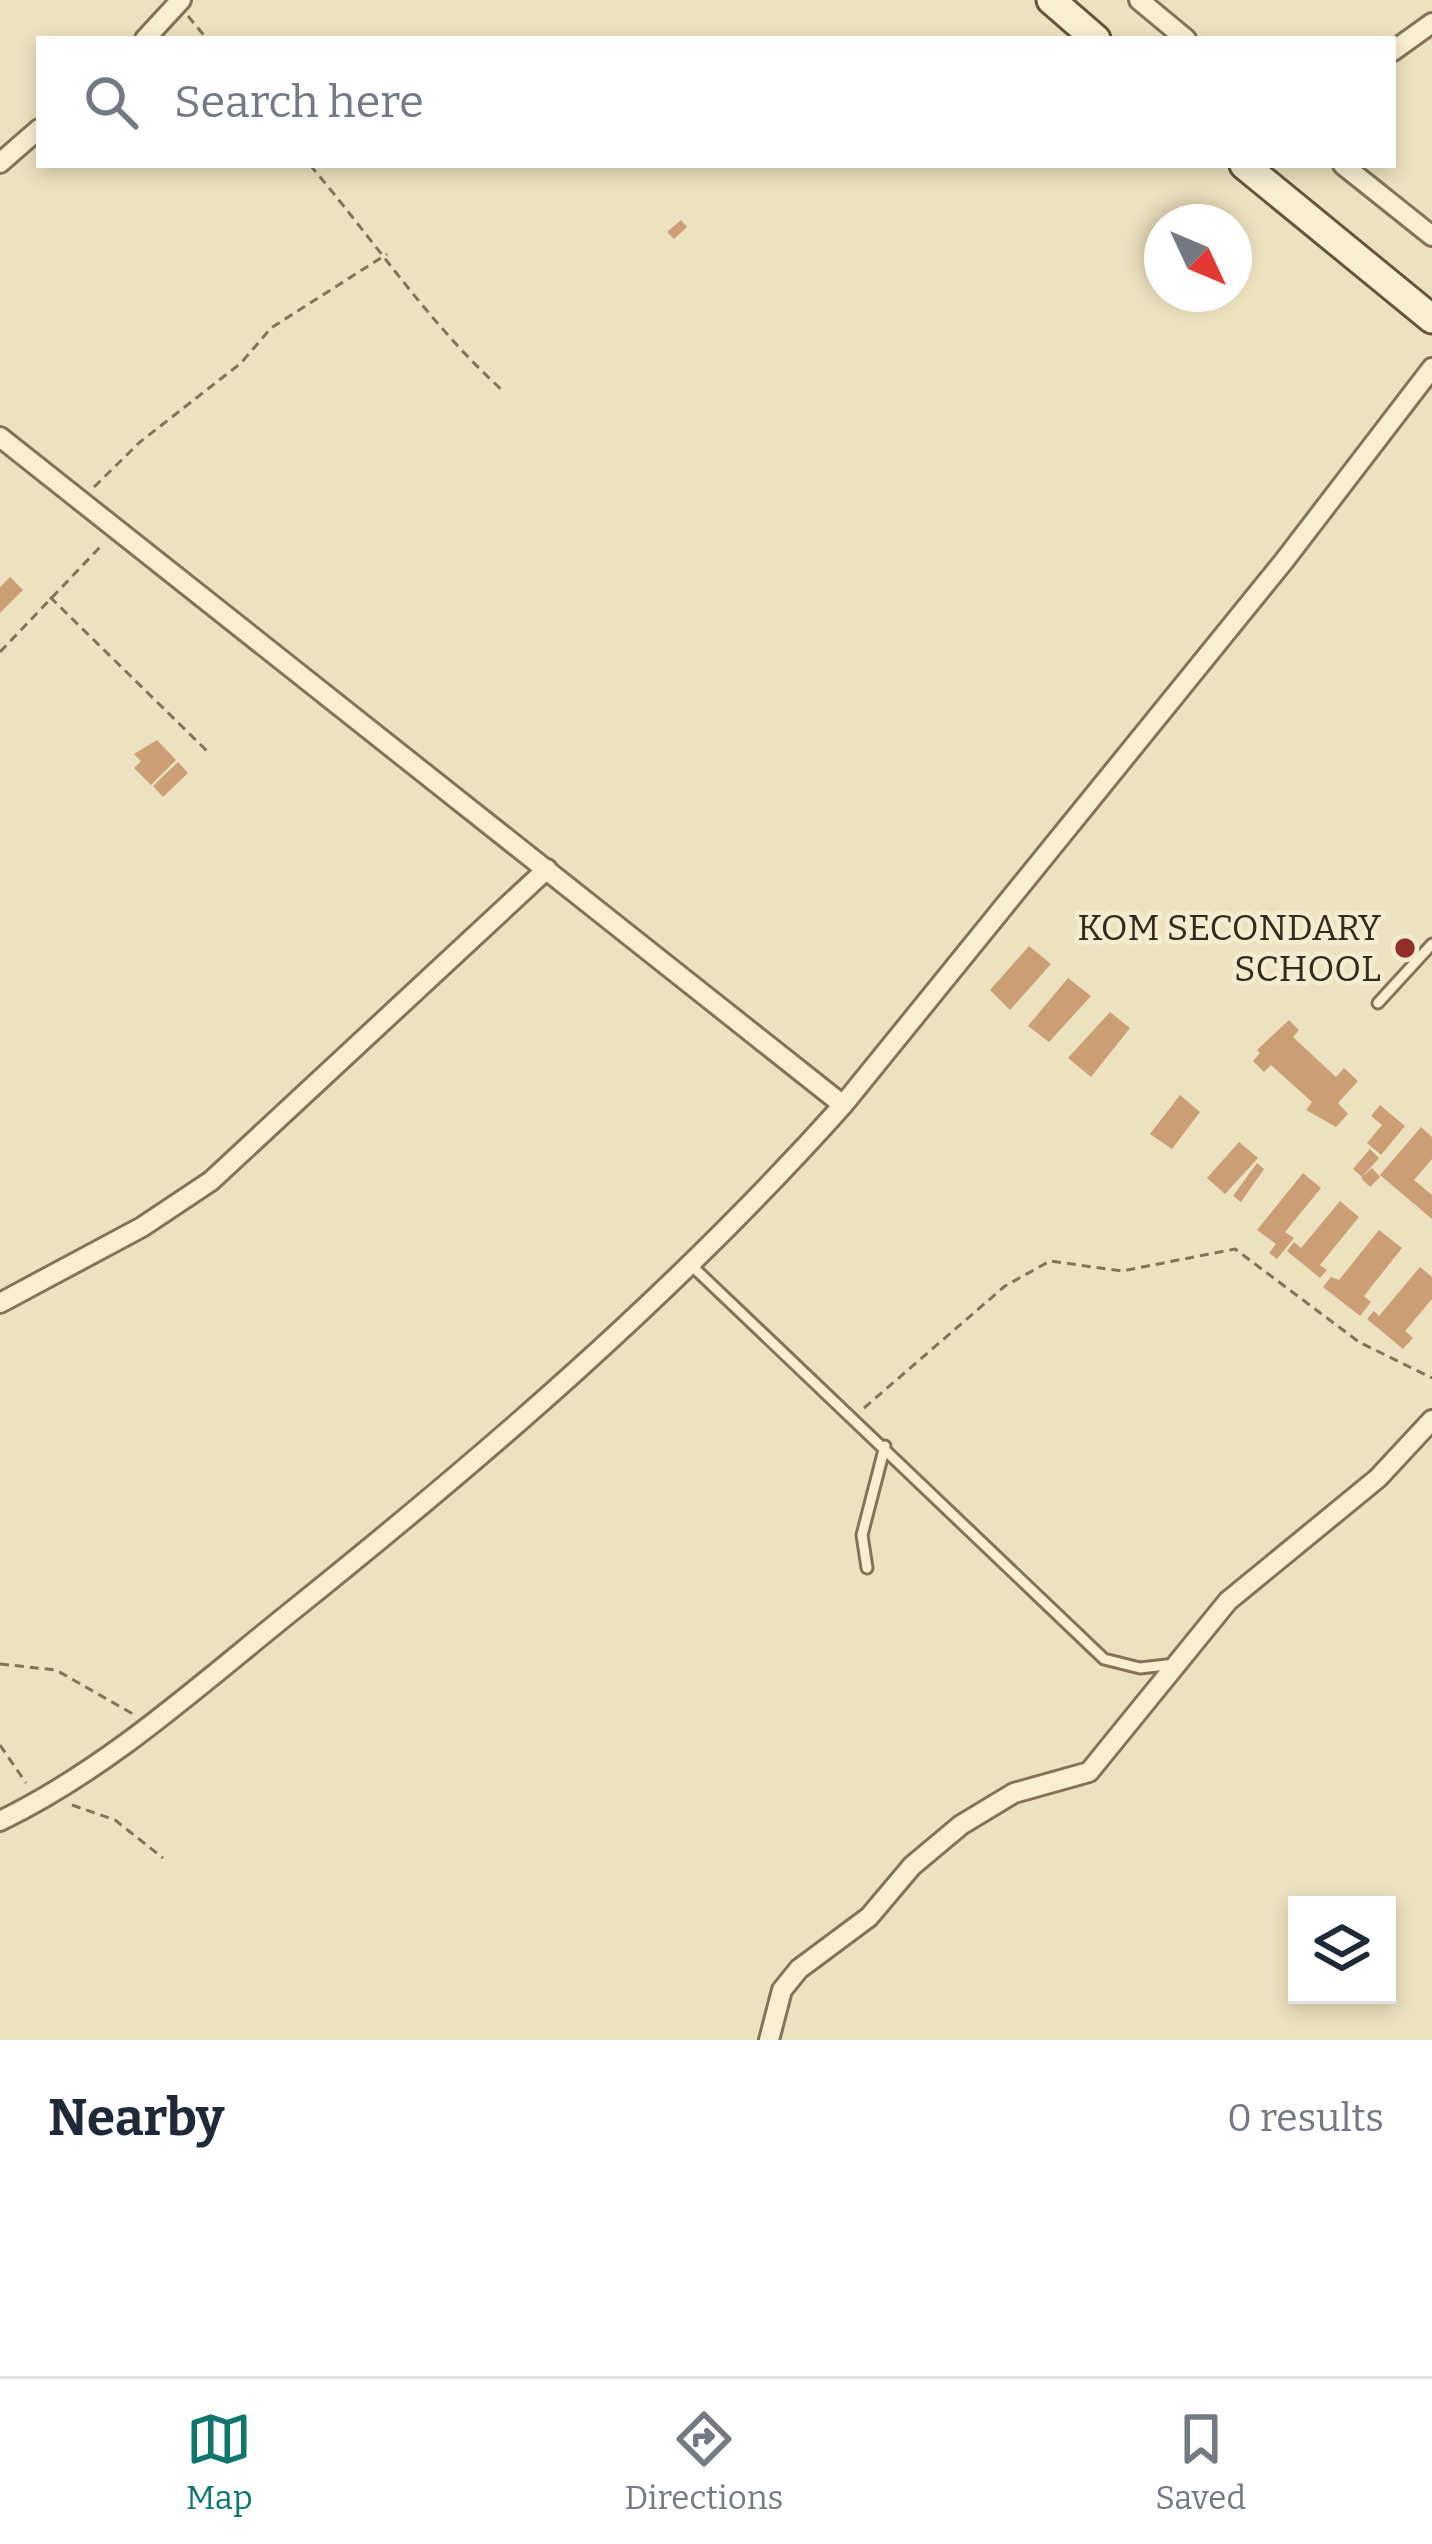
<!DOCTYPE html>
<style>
body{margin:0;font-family:Bitter,serif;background:#f6f6f7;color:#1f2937}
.controls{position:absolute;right:36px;bottom:36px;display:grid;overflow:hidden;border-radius:0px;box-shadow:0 6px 18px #0003}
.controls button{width:108px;height:108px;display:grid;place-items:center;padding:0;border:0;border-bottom:3px solid #e0e1e3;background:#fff;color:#1f2937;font:60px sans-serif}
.compass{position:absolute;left:1144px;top:204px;width:108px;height:108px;border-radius:50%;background:#fff;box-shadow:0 6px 18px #0003;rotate:134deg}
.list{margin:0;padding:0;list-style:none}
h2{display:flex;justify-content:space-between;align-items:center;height:156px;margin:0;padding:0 48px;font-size:51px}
h2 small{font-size:39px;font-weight:400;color:#747a83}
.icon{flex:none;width:66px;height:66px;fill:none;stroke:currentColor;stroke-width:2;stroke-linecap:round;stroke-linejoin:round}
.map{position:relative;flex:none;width:1432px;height:2040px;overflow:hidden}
.search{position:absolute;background:#fff;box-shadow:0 6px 18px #0003;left:36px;right:36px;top:36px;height:132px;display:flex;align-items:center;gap:30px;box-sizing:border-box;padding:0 42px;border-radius:0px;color:#747a83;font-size:45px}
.sheet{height:336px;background:#fff}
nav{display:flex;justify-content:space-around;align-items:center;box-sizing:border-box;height:168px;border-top:3px solid #e0e1e3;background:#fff;font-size:33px;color:#747a83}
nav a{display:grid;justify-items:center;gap:6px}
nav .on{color:#0f766e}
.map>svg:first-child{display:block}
</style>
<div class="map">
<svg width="1432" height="2040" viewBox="0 0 1432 2040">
<rect width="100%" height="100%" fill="#ede2bf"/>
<path fill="#cb9e75" d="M681,220L687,227L674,239L667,232Z
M10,577L23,590L0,613V587Z
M157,740L176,760L151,785L134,768L141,761L134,754Z
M178,762L188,773L163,797L153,786Z
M1029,946L1051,964L1010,1010L990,990Z
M1068,978L1091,996L1049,1042L1028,1026Z
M1110,1012L1130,1028L1091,1077L1068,1058Z
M1289,1020L1299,1030L1293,1037L1336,1077L1344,1068L1358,1081L1338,1103L1348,1114L1336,1127L1306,1110L1312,1102L1271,1065L1264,1072L1253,1061L1260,1053L1257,1050Z
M1180,1095L1200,1112L1172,1149L1150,1134Z
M1380,1105L1405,1126L1381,1155L1367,1143L1382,1125L1371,1116Z
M1421,1127L1432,1137V1159L1414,1180L1432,1195V1219L1380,1175Z
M1239,1142L1258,1158L1225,1194L1207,1178Z
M1370,1149L1379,1158L1362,1177L1353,1169Z
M1257,1163L1264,1169L1241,1202L1233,1196Z
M1372,1168L1380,1177L1370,1187L1361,1178Z
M1303,1173L1321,1188L1285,1232L1294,1238L1277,1259L1269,1253L1276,1244L1257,1230Z
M1340,1201L1359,1217L1320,1265L1327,1270L1320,1278L1287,1251L1294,1242L1301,1248Z
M1379,1230L1402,1248L1364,1296L1371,1302L1360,1316L1323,1287L1331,1277L1339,1280Z
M1420,1267L1432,1277V1299L1405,1331L1413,1338L1403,1349L1367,1319L1374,1311L1379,1316Z"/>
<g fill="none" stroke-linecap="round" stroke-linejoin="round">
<defs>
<path id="lane" d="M1378,1003L1432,944
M691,1265L1104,1659L1140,1668L1175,1664
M867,1568L862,1535L885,1446"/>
<path id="street" d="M1139,0L1186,39
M145,39L181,0
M1393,51L1432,23
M0,163L39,129
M1343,165L1432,236
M0,437L843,1105
M0,1303L142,1227L211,1181L547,869
M0,1821C107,1769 195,1689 287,1615C484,1457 675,1293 843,1105L1284,561L1432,368
M769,2040L782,1990L799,1969L869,1917L912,1866L961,1825L1014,1793L1089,1772L1228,1601L1378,1478L1432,1420"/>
<path id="secondary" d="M1051,0L1096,39
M1244,165L1432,319"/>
</defs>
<use href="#lane" stroke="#857358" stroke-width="15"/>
<use href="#street" stroke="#857358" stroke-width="24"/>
<use href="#secondary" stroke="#67543b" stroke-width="33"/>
<path stroke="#857358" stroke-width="3" stroke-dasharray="9 6" stroke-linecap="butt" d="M188,16L207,39
M310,165C373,239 430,325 501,389
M94,487L140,442L241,363L271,328L387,254
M50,597L207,751
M0,652L102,545
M864,1408L1005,1286L1050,1261L1122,1271L1235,1249L1359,1342L1432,1378
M0,1664L56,1670L133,1714
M0,1745L26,1783
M72,1805L115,1820L163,1858"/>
<use href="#lane" stroke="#f8efd2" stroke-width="9"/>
<use href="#street" stroke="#f8efd2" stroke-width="18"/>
<use href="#secondary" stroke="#f8efd2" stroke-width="27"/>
</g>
<circle fill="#932f29" stroke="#f4ecce" stroke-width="4.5" cx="1405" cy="948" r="12"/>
<g text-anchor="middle" stroke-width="9" stroke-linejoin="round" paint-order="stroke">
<g font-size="36" fill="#352a1c" stroke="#f4ecce" text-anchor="end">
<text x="1381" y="940">KOM SECONDARY<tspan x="1381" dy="41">SCHOOL</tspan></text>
</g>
</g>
</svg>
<div class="controls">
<button><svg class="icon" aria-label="layers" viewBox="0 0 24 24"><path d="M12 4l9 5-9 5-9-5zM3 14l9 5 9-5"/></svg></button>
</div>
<svg class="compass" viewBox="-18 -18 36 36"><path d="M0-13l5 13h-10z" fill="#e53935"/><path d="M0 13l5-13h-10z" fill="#747a83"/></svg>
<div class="search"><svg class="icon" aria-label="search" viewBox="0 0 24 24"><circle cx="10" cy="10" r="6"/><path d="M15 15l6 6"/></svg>Search here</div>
</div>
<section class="sheet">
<h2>Nearby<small>0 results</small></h2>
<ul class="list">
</ul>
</section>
<nav>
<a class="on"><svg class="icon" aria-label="map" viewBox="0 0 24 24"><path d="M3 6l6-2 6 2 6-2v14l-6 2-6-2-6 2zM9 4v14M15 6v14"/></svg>Map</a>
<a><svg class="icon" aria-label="directions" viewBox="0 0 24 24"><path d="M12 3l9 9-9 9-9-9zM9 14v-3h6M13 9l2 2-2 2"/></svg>Directions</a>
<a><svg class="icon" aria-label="saved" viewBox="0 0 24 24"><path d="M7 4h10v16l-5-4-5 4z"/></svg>Saved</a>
</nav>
